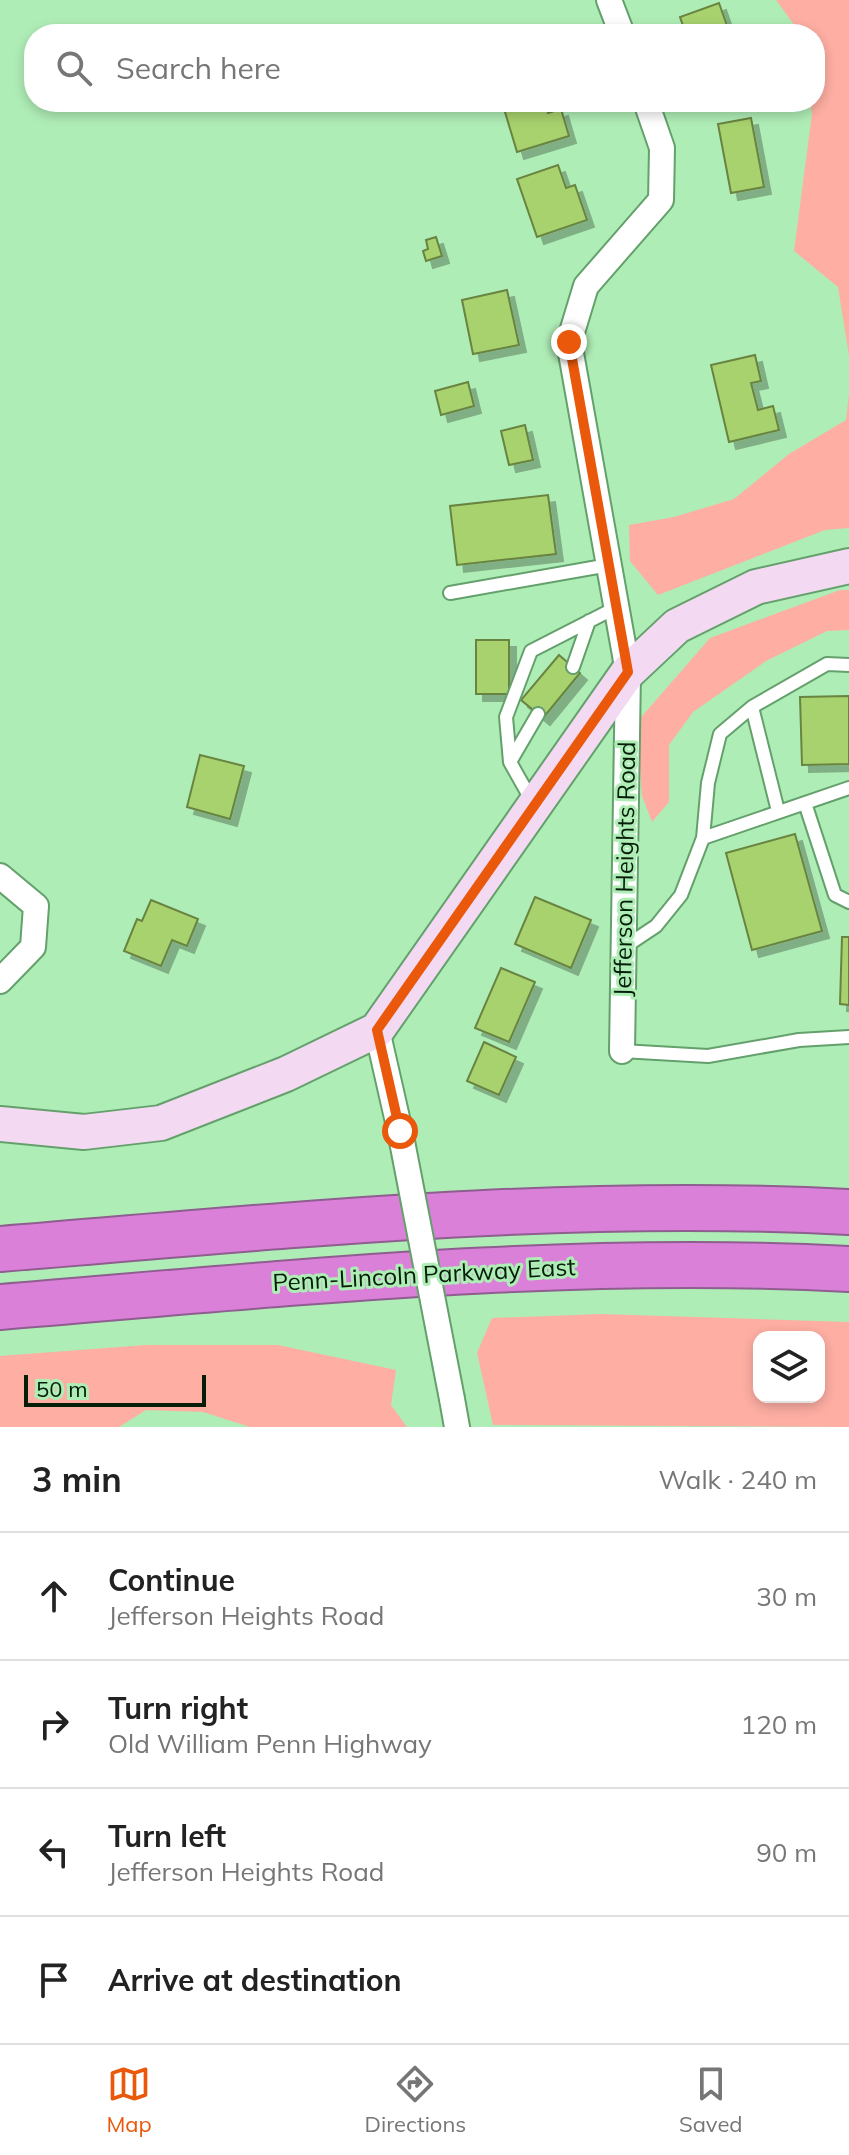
<!DOCTYPE html>
<meta charset="utf-8">
<style>
body{margin:0;font-family:Mulish,sans-serif;background:#f6f6f6;color:#222}
.controls{position:absolute;right:24px;bottom:24px;display:grid;overflow:hidden;border-radius:16px;box-shadow:0 4px 12px #0003}
.controls button{width:72px;height:72px;display:grid;place-items:center;padding:0;border:0;border-bottom:2px solid #e0e0e0;background:#fff;color:#222;font:40px sans-serif}
.scale{position:absolute;left:24px;bottom:20px;width:182px;box-sizing:border-box;padding-left:8px;border:4px solid #051d09;border-top:0;font-size:22px;line-height:28px;white-space:nowrap;color:#051d09;-webkit-text-stroke:6px #afedb6;paint-order:stroke}
.stop{position:absolute;width:24px;height:24px;margin:-18px;border:6px solid #ea580c;border-radius:50%;background:#fff}
.stop.end{background:#ea580c;border-color:#fff;box-shadow:0 2px 8px #0008}
.list{margin:0;padding:0;list-style:none}
h2{display:flex;justify-content:space-between;align-items:center;height:104px;margin:0;padding:0 32px;font-size:34px}
h2 small{font-size:26px;font-weight:400;color:#767676}
.list li{display:grid;grid-template-columns:52px 1fr auto;gap:24px;align-items:center;box-sizing:border-box;height:128px;padding:0 32px;border-top:2px solid #e0e0e0}
.list b{display:block;font-size:30px;white-space:nowrap}
.list p{margin:0;font-size:26px;white-space:nowrap;color:#767676}
.list em{font-size:26px;font-style:normal;color:#767676}
.icon{flex:none;width:44px;height:44px;fill:none;stroke:currentColor;stroke-width:2;stroke-linecap:round;stroke-linejoin:round}
.map{position:relative;flex:none;width:849px;height:1427px;overflow:hidden}
.search{position:absolute;background:#fff;box-shadow:0 4px 12px #0003;left:24px;right:24px;top:24px;height:88px;display:flex;align-items:center;gap:20px;box-sizing:border-box;padding:0 28px;border-radius:32px;color:#767676;font-size:30px}
.sheet{height:616px;background:#fff}
nav{display:flex;justify-content:space-around;align-items:center;box-sizing:border-box;height:112px;border-top:2px solid #e0e0e0;background:#fff;font-size:22px;color:#767676}
nav a{display:grid;justify-items:center;gap:4px}
nav .on{color:#ea580c}
.map>svg:first-child{display:block}
</style>
<div class="map">
<svg width="849" height="1427" viewBox="0 0 849 1427">
<defs>
<filter id="shadow"><feDropShadow dx="7" dy="7" stdDeviation="0" flood-color="#0004"/></filter>
</defs>
<rect width="100%" height="100%" fill="#afedb6"/>
<path fill="#feaea3" fill-rule="evenodd" d="M776,0H849V356L838,287L794,251L812,114L810,102H815V34H801Z
M849,394V528L825,530L658,595L630,561L629,525L674,517L734,499L789,454L846,420Z
M840,590H849V630L827,631L766,661L693,712L669,745V802L652,822L642,796L637,722L710,638Z
M601,1314L849,1322V1427L493,1425L477,1353L492,1318ZM759,1337H819V1397H759Z
M146,1345H278L396,1370L391,1405L407,1427H250L203,1412L146,1410L119,1427H0V1356Z"/>
<path fill="#a8d26e" stroke="#688441" stroke-width="2" filter="url(#shadow)" d="M719,3L730,34H686L680,17Z
M502,102H545L548,113L561,109L569,136L517,152Z
M751,118L764,187L731,193L718,124Z
M558,165L566,188L575,185L587,220L537,237L517,179Z
M436,237L442,256L426,261L423,251L428,249L426,240Z
M507,290L519,345L473,354L462,300Z
M755,355L761,381L751,383L758,410L773,406L779,430L729,442L711,365Z
M468,382L474,406L441,415L435,391Z
M525,425L533,460L509,465L501,431Z
M548,495L556,554L457,565L450,506Z
M476,640H509V694H476Z
M559,655L580,673L543,718L521,700Z
M849,696V764L802,765L800,697Z
M200,755L244,766L230,819L187,807Z
M795,834L822,931L752,950L726,853Z
M535,897L591,920L571,968L515,944Z
M151,900L198,919L187,946L172,940L161,966L124,951L137,919L142,921Z
M842,937H849V1005L840,1004Z
M501,968L535,982L509,1042L475,1028Z
M484,1042L516,1057L499,1095L467,1081Z"/>
<g fill="none" stroke-linecap="round" stroke-linejoin="round">
<defs>
<path id="service" d="M450,593L609,565
M573,667L589,621
M752,707L778,811
M510,762L538,714
M532,801L510,762L506,717L531,651L617,607
M805,803L835,895L849,902
M703,838L849,788
M626,946L656,926L681,895L703,838L708,783L720,734L752,707L827,664L849,665
M622,1051L708,1056L799,1040L849,1037"/>
<path id="minor" d="M609,0L622,34
M0,876L36,906L33,947L0,981
M377,1030L400,1131
M622,1051L628,672L569,342L586,286L661,200L662,148L646,102
M452,1399L457,1427"/>
<path id="secondary" d="M0,1124L84,1132L161,1123L286,1074L377,1030L628,672L677,626L756,587L849,566"/>
<path id="motorway" d="M0,1249C283,1226 565,1197 849,1212
M0,1307C283,1284 565,1254 849,1269"/>
</defs>
<use href="#service" stroke="#64a06c" stroke-width="16"/>
<use href="#minor" stroke="#64a06c" stroke-width="28"/>
<use href="#secondary" stroke="#64a06c" stroke-width="38"/>
<use href="#motorway" stroke="#8f5d90" stroke-width="48"/>
<use href="#service" stroke="#fff" stroke-width="12"/>
<use href="#minor" stroke="#fff" stroke-width="24"/>
<use href="#secondary" stroke="#f4d9f3" stroke-width="34"/>
<use href="#motorway" stroke="#da80d8" stroke-width="44"/>
<defs>
<path id="minor-bridge" d="M400,1131L452,1399"/>
</defs>
<use href="#minor-bridge" stroke="#64a06c" stroke-width="28" stroke-linecap="butt"/>
<use href="#minor-bridge" stroke="#fff" stroke-width="24"/>
</g>
<g fill="none" stroke-linecap="round" stroke-linejoin="round">
<path stroke="#ea580c" stroke-width="10" d="M400,1131L377,1030L628,672L569,342"/>
</g>
<g text-anchor="middle" stroke-width="6" stroke-linejoin="round" paint-order="stroke">
<g font-size="24" fill="#051d09" stroke="#afedb6">
<text transform="translate(625 869) rotate(-89)" y="8">Jefferson Heights Road</text>
<text transform="translate(424 1275) rotate(-3)" y="8">Penn-Lincoln Parkway East</text>
</g>
</g>
</svg>
<div class="controls">
<button><svg class="icon" aria-label="layers" viewBox="0 0 24 24"><path d="M12 4l9 5-9 5-9-5zM3 14l9 5 9-5"/></svg></button>
</div>
<div class="scale">50 m</div>
<div class="stop" style="left:400px;top:1131px"></div>
<div class="stop end" style="left:569px;top:342px"></div>
<div class="search"><svg class="icon" aria-label="search" viewBox="0 0 24 24"><circle cx="10" cy="10" r="6"/><path d="M15 15l6 6"/></svg>Search here</div>
</div>
<section class="sheet">
<h2>3 min<small>Walk · 240 m</small></h2>
<ul class="list">
<li><svg class="icon" aria-label="ahead" viewBox="0 0 24 24"><path d="M12 20V5M6 11l6-6 6 6"/></svg><div><b>Continue</b><p>Jefferson Heights Road</p></div><em>30 m</em></li>
<li><svg class="icon" aria-label="right" viewBox="0 0 24 24"><path d="M7 20v-9h11M14 6l5 5-5 5"/></svg><div><b>Turn right</b><p>Old William Penn Highway</p></div><em>120 m</em></li>
<li><svg class="icon" aria-label="left" viewBox="0 0 24 24"><path d="M17 20v-9H6M10 6l-5 5 5 5"/></svg><div><b>Turn left</b><p>Jefferson Heights Road</p></div><em>90 m</em></li>
<li><svg class="icon" aria-label="arrive" viewBox="0 0 24 24"><path d="M6 21V4h12l-3 4 3 4H6"/></svg><div><b>Arrive at destination</b></div></li>
</ul>
</section>
<nav>
<a class="on"><svg class="icon" aria-label="map" viewBox="0 0 24 24"><path d="M3 6l6-2 6 2 6-2v14l-6 2-6-2-6 2zM9 4v14M15 6v14"/></svg>Map</a>
<a><svg class="icon" aria-label="directions" viewBox="0 0 24 24"><path d="M12 3l9 9-9 9-9-9zM9 14v-3h6M13 9l2 2-2 2"/></svg>Directions</a>
<a><svg class="icon" aria-label="saved" viewBox="0 0 24 24"><path d="M7 4h10v16l-5-4-5 4z"/></svg>Saved</a>
</nav>
